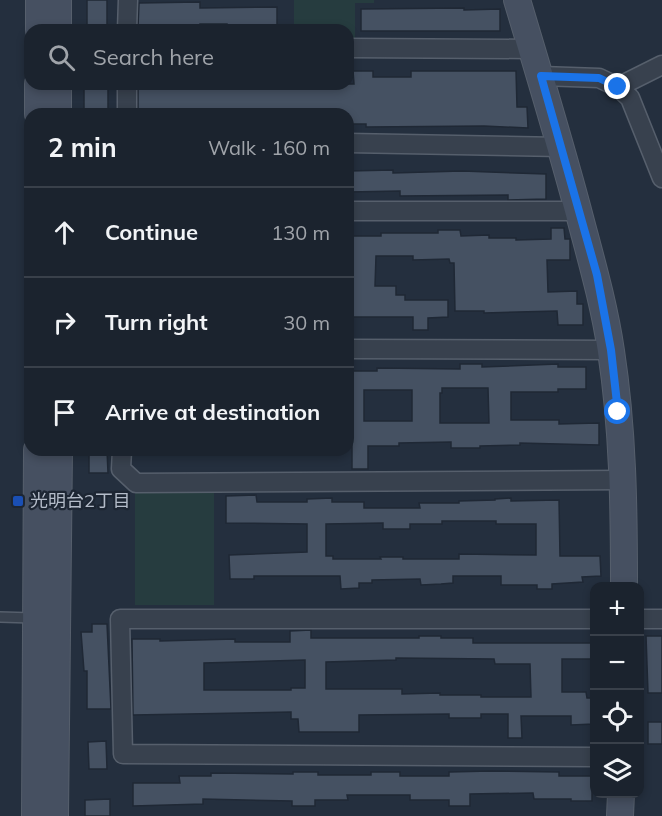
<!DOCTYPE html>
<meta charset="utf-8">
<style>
body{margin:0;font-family:Mulish,"Noto Sans JP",sans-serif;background:#242b36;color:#f1f3f6}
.controls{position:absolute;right:18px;bottom:18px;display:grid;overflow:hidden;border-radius:12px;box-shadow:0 3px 9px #0003}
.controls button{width:54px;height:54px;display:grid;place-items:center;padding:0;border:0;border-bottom:2px solid #39404a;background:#1b232e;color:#f1f3f6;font:30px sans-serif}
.stop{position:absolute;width:18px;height:18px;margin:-14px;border:4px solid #1a73e8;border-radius:50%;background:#fff}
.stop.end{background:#1a73e8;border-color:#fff;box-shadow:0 2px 6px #0008}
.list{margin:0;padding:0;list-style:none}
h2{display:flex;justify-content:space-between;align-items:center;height:78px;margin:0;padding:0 24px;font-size:26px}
h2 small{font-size:20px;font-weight:400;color:#a0a4aa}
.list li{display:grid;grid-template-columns:39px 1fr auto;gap:18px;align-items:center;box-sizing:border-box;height:90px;padding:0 24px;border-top:2px solid #39404a}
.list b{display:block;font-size:22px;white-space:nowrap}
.list em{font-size:20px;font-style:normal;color:#a0a4aa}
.icon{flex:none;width:33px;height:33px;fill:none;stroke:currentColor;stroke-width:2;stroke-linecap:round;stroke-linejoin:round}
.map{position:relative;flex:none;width:662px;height:816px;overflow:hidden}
.search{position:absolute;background:#1b232e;box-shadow:0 3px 9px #0003;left:24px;top:24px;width:330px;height:66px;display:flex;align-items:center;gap:15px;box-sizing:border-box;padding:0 21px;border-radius:18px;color:#a0a4aa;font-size:22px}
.panel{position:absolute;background:#1b232e;box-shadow:0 3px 9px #0003;left:24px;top:108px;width:330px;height:348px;border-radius:18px}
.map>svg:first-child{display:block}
</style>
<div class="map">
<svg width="662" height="816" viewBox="0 0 662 816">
<rect width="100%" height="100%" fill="#242f3e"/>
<path fill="#263c3f" d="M294,0H374V3H355V38H348V30H294Z
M135,491H214V605H135Z"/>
<path fill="#455162" stroke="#1f2835" stroke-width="1.5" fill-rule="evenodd" d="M87,0H107V30H87Z
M200,2V8L277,7V30L227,29V24H200V29H175V26L138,27L139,3Z
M464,8V10L500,9V31H361V9Z
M353,71H373V77H411V71H516L517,107H527L528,128L484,126L366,127V124H348V114H138V84H354Z
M84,84H108V114H84Z
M393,170V173L462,171L546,174V199L508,200V195L400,196V191L348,192V171Z
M551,228H564L565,239H570V260H547L548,292L577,291V304H583V325H558L557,311L484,313V311H455L454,263H450L449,259L413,260V256H376L375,286H396V295H405V300H448V317L428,318V330H413V317H348V282H352V236H381V233H438V230H460L461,236L489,235V238H516V240L551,239Z
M460,364H482V367L558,364V367H586V389H558V392H511V420H559V424L599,423V445L520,443V445L480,446V448H451V442L399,443V446H368V469H352V443H348V371H377V368L460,369ZM442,388H488L489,423H440V393H442ZM364,390H412V421H364Z
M89,450H107L108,473H89Z
M256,495L257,502H307V499L332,498V502H364V508H420L419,503H459V501L495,500V499L511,498V501L559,500L560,556H600L601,576L582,577L583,582L552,584V589H537V585H501V576H453V583L441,584L421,585L420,579L372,580V583H359V588L341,589L340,576H254V579H230L229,555L307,552V524L226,523V496ZM442,521H496V524H536V555L459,554V559H403V557H380L381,559H333V556H326V524L383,523V529H410V524H442Z
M92,624H107L111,709H87V671H84L81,632H92Z
M311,630V638H419V636H441V638H473V643H594V659H562V692H586L587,698H594V724L571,725V716H521L522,738H508V714H481V718H449V714L359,715V732H299L298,719H291V712L133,715L132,639H160V641L235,639V642H290V631ZM396,658L494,659L495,664H530L531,697H481V695H440V693L402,694V689H326V662L396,660ZM305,660V688H291V690H204V663Z
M646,636H662V693H648Z
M648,722H662V744H648Z
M106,741L107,769H89L88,742Z
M491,771L559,772V776H592V801H571V799H534L533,793L470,794V806H449V800H410V795H347L348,800H315V806H292V801L203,799V804L133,806V783H180L179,776H211V773L293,774V772H318V775H371V772H400V776H449V772Z
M110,799V816H85V800Z"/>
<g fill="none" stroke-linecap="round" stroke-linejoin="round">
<defs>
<path id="lane" d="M0,617L33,618"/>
<path id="street" d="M127,30L128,0
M348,48L532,49
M541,76L599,78L618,87L630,98L662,178
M127,84V114
M618,87L662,65
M348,143L562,147
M348,211H578
M348,349L611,350
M122,450L121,469L136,483L623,480
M594,619H120L123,754L594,757
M640,619H662"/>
<path id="secondary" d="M58,0V30
M517,0C538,70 559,139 578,210C590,256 604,303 611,351C623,429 624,508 624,586
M39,30V0
M58,84V114
M38,114V84
M35,816L37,450
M55,816L59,450
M620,816L621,794"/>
</defs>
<use href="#lane" stroke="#565f6c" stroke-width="12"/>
<use href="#street" stroke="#565f6c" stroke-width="21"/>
<use href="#secondary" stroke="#565f6c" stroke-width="28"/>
<use href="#lane" stroke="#38414e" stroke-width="9"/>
<use href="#street" stroke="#38414e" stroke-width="18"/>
<use href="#secondary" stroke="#465061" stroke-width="26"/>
</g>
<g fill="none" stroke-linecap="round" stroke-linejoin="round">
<path stroke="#1a73e8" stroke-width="8" d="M618,87L599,78L541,76L597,275L611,350L618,412"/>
</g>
<rect fill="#1a4fb4" stroke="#1d2633" stroke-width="2" x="12" y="495" width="12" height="12" rx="3"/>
<g text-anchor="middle" stroke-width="4.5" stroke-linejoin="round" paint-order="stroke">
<g font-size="18" fill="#b4bcc9" stroke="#1d2633" text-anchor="start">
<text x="30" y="507">光明台2丁目</text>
</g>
</g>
</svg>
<div class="controls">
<button>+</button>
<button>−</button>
<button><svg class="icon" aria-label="locate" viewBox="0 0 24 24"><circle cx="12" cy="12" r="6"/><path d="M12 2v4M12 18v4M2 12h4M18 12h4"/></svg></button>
<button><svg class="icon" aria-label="layers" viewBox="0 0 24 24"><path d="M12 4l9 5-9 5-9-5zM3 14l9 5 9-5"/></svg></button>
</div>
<div class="stop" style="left:618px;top:412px"></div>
<div class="stop end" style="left:618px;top:87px"></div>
<div class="search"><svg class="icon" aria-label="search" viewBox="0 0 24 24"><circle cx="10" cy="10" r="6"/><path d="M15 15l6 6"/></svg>Search here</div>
<section class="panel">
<h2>2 min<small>Walk · 160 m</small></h2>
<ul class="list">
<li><svg class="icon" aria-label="ahead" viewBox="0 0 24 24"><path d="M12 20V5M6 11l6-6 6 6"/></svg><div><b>Continue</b></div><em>130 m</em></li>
<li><svg class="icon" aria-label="right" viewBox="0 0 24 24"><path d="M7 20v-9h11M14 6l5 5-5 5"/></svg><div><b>Turn right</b></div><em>30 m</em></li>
<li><svg class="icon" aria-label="arrive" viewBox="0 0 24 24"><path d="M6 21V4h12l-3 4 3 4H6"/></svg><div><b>Arrive at destination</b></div></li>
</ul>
</section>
</div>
